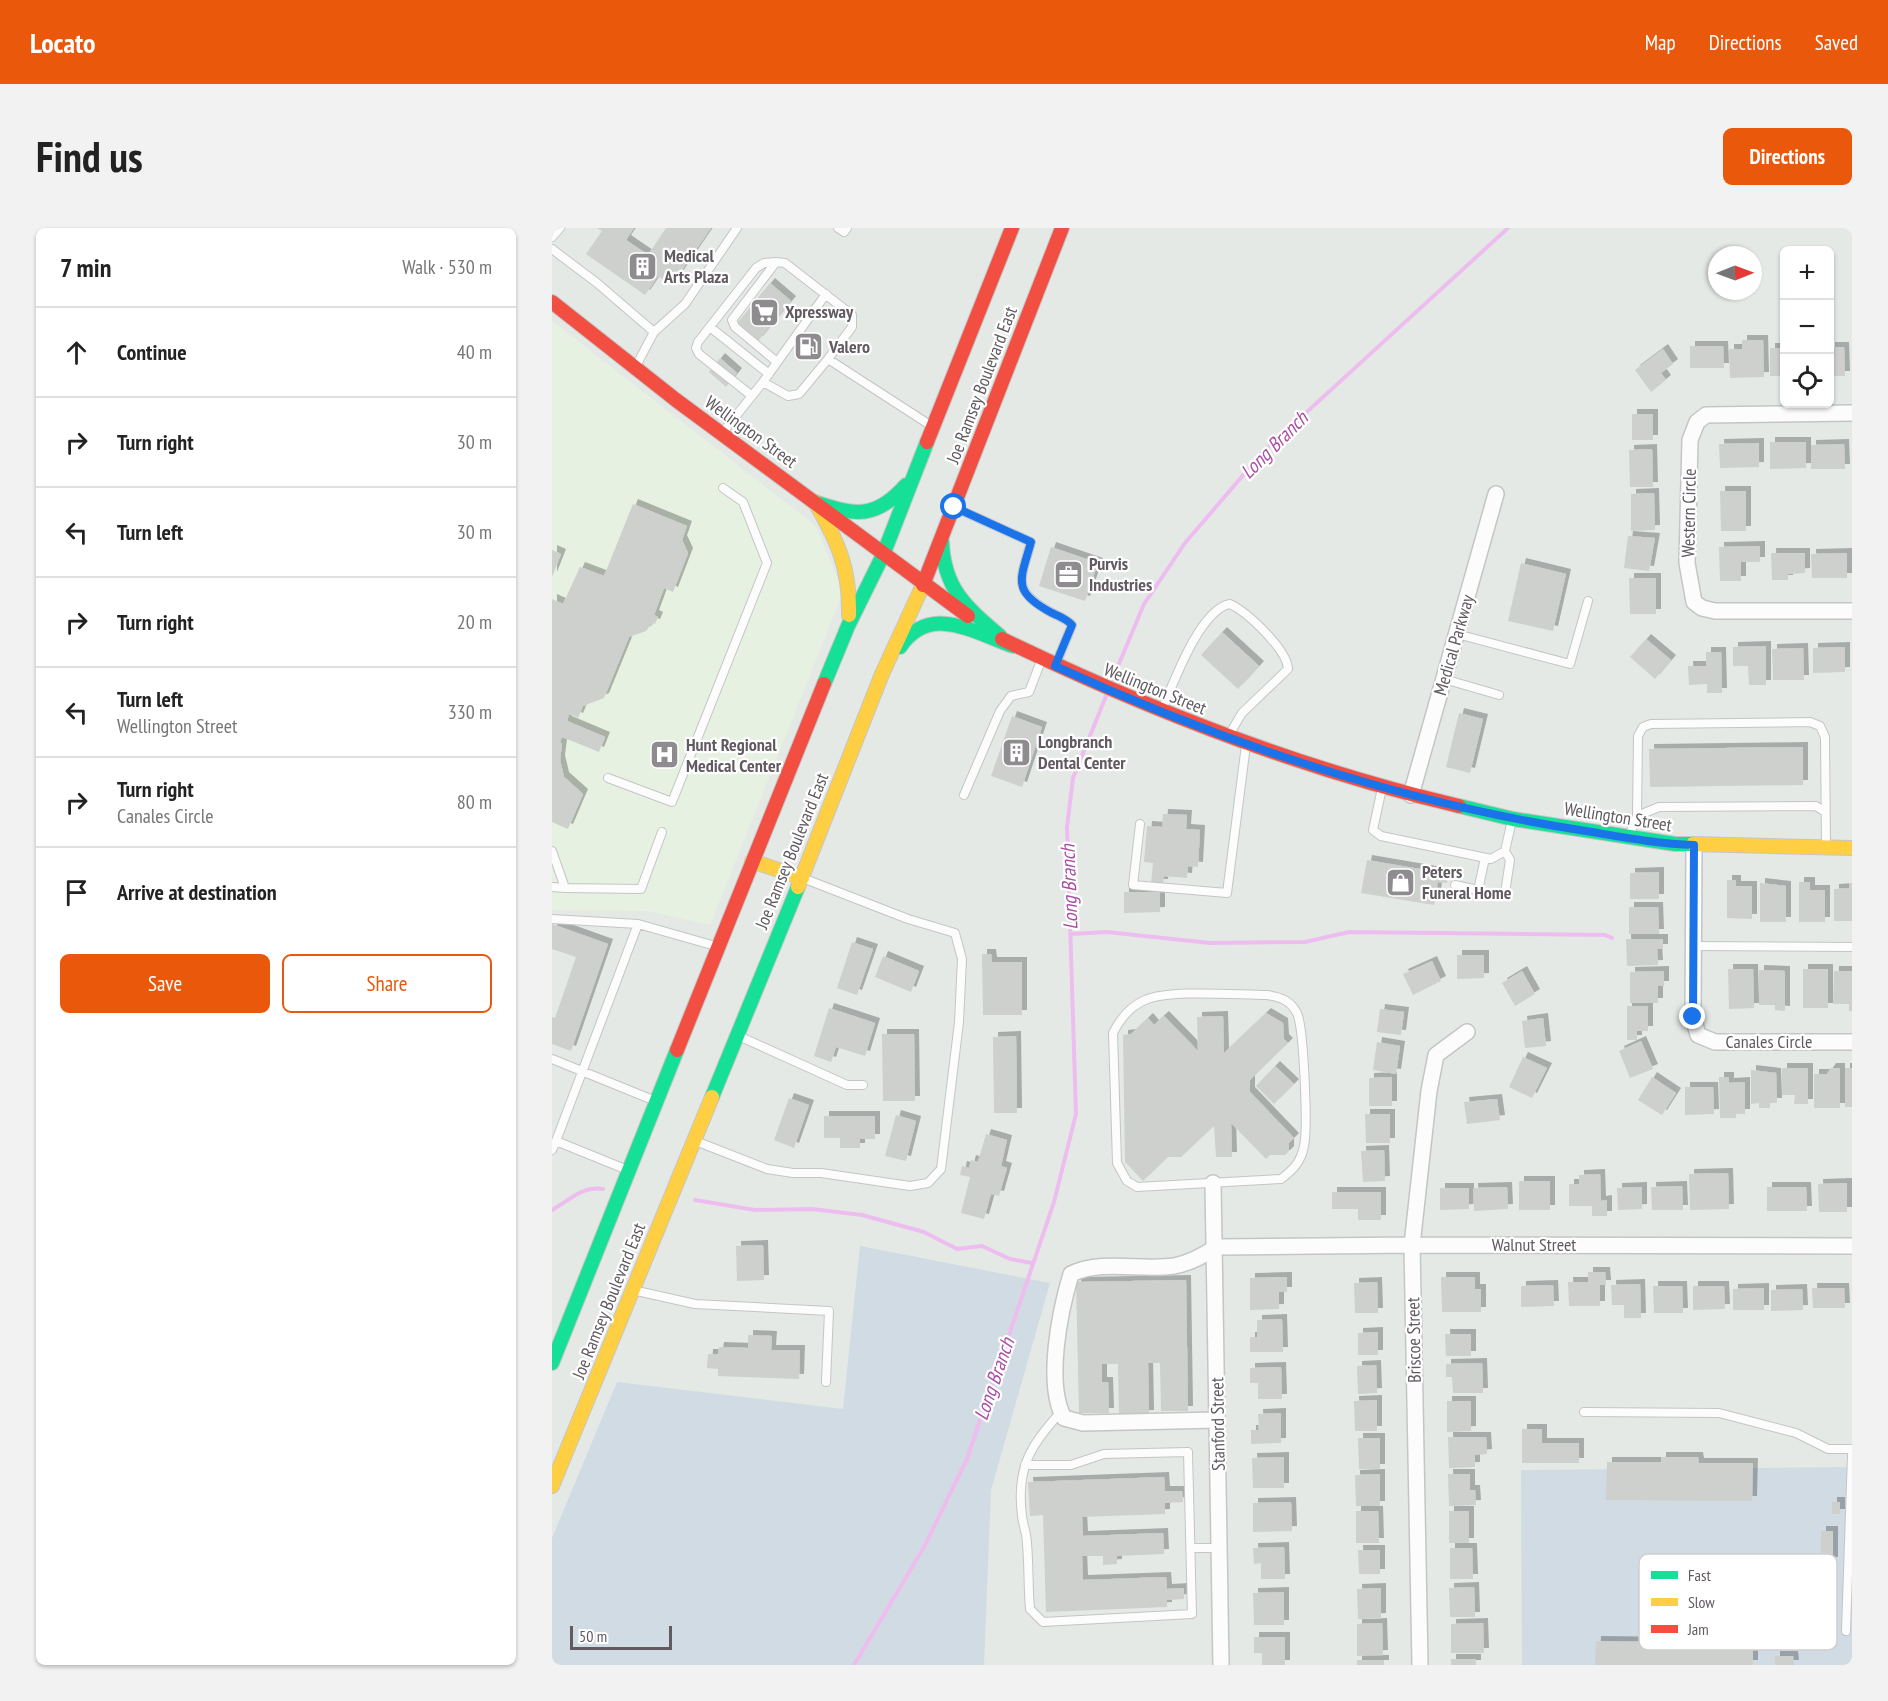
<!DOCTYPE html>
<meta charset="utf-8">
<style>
body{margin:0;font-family:"PT Sans Narrow",sans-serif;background:#f2f2f2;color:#222}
.controls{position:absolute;right:18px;top:18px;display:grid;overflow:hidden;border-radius:9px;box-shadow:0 2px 4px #0004}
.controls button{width:54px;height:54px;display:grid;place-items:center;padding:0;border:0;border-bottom:2px solid #e0e0e0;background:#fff;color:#222;font:30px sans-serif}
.compass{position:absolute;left:1156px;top:18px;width:54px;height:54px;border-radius:50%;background:#fff;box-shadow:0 2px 4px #0004;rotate:89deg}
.scale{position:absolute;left:18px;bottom:15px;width:102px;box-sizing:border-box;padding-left:6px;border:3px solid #615a60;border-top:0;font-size:16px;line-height:21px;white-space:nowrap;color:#615a60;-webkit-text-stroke:4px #fff;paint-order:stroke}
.stop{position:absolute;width:18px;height:18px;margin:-14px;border:4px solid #1a73e8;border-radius:50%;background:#fff}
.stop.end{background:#1a73e8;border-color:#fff;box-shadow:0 2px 6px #0008}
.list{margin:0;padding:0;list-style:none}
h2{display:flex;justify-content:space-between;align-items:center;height:78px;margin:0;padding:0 24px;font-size:26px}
h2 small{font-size:20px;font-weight:400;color:#767676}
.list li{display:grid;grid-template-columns:39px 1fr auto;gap:18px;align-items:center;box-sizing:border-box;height:90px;padding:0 24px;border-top:2px solid #e0e0e0}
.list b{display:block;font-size:22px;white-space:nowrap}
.list p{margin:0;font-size:20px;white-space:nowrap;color:#767676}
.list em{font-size:20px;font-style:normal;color:#767676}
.actions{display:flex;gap:12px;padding:18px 24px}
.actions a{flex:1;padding:14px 0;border:2px solid #ea580c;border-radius:9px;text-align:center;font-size:21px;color:#ea580c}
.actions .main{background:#ea580c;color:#fff}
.icon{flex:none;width:33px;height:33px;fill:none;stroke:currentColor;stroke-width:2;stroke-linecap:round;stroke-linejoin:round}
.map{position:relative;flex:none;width:1300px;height:1437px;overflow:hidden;border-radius:9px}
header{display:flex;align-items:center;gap:36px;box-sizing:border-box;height:84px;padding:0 30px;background:#ea580c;color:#fff}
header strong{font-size:28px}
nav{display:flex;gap:33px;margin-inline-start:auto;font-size:21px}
.intro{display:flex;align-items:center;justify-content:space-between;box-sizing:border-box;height:144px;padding:0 36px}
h1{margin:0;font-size:42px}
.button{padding:15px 27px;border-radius:9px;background:#ea580c;color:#fff;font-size:21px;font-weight:700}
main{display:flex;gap:36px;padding:0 36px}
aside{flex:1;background:#fff;border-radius:9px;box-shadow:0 2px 4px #0004}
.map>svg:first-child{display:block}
</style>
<header>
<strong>Locato</strong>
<nav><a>Map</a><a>Directions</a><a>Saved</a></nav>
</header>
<div class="intro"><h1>Find us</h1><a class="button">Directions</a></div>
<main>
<aside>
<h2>7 min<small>Walk · 530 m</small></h2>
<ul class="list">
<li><svg class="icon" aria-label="ahead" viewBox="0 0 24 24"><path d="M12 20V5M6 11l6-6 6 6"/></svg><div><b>Continue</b></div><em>40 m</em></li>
<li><svg class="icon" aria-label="right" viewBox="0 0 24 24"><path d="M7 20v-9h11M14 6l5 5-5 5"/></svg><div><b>Turn right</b></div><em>30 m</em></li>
<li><svg class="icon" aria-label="left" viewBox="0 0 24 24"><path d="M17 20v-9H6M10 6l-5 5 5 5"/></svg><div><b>Turn left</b></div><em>30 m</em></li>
<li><svg class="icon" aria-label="right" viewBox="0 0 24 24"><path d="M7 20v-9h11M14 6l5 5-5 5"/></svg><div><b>Turn right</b></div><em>20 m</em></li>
<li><svg class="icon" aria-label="left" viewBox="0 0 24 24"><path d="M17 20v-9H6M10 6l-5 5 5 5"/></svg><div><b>Turn left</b><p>Wellington Street</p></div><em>330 m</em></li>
<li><svg class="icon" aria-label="right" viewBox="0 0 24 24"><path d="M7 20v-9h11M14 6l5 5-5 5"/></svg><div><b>Turn right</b><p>Canales Circle</p></div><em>80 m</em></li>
<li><svg class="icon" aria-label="arrive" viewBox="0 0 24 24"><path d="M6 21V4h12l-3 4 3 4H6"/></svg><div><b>Arrive at destination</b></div></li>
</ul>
<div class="actions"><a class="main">Save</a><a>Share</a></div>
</aside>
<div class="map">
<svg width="1300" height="1437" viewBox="0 0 1300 1437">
<defs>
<filter id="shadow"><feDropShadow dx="5" dy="-5" stdDeviation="0" flood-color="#0004"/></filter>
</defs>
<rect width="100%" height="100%" fill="#e4e9e6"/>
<path fill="#e6f1e2" d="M0,93L264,298L291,364L158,697L96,683L0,682Z"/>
<path fill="#d1dbe3" d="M308,1018L498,1055L439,1262L432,1437H0V1310L65,1154L291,1181Z
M1300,1239V1437H970L969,1242Z"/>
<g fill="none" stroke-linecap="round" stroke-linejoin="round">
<path stroke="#eebdef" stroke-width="4" d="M559,455L592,376L633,315L711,224L956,0
M518,706L555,704L658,715L753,714L797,704L1053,707L1060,710
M143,972L203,982L260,981L310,987L372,1004L405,1021L430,1018L458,1031L480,1035
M0,982C18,972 29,958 51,961
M302,1437L372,1319L415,1231L502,974L524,886L515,599L521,550L554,468"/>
</g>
<path fill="#cdd0cd" filter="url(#shadow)" d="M45,0H82L74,12L96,27L114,0H159L119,58L106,48L93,67L34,26L50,3Z
M218,55L239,73L206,113L185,95Z
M1190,112H1211L1212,149L1178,150L1177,121H1190Z
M1138,118H1171L1172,140H1138Z
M1278,119H1292L1293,148H1278Z
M1218,120H1232V148H1218Z
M1111,121L1121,136L1109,145L1114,152L1099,164L1083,142Z
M168,130L185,145L174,159L157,144Z
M1080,186H1101V212H1080Z
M1218,214H1254V240L1218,241Z
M1207,215V239L1168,240L1167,216Z
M1292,216L1293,241H1259V217Z
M1100,221L1101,259H1078L1077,222Z
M1168,263H1194V303H1169Z
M1102,265L1103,302L1079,303V266Z
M81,276L135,298L130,312L136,325L121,364L112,360L102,387L106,389L103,396L100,395L94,403L77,409L52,470L31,478L26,490L17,486L15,493L53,509L47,524L10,509L8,514L10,516L8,532L12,549L31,566L16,601L0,594V371L11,376L28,339L52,348Z
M1076,308L1103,310L1097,343L1072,340Z
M1208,318V334H1189V353H1168L1167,319Z
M499,319L546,335L533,373L487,358Z
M0,322L9,326L0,349Z
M1219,325H1253V345L1236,346V352H1220Z
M1295,325V350H1260L1259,326Z
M969,335L1014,346L1001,403L956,393Z
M1077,350H1104V386H1078Z
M670,404L707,438L686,461L649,427Z
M1094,411L1119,432L1103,451L1078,429Z
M1214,418V457H1197L1196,438H1181V419Z
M1293,419V444L1261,445V420Z
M1251,420L1252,452H1221L1220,421Z
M1154,424H1169L1170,465H1155V456L1137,457L1136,438H1154Z
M907,485L931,491L918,545L894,539Z
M460,488L490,499L470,559L439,548Z
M1251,519V557L1098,559L1097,521Z
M611,586L635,587L634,601L648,602L646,639L636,638L635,650L612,648L611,656H599L601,635L592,634L595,598L610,599Z
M815,632L897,646L895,655L886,654L882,677L809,665Z
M1107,644V671H1078V645Z
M1175,652H1184V658H1200V691L1175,690Z
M1247,654H1258V662H1273V694H1247Z
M1208,655L1234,658V694H1208Z
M1297,655H1300V693H1282V661L1297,660Z
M572,664H608V684L572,685Z
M1077,679H1106L1107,706H1077Z
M0,696L56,716L19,823L0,816V789L3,790L24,729L0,721Z
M1074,711H1111V721H1105L1106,737L1075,738Z
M300,714L321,721L305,767L285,760Z
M430,726H439L440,734H470V787H431Z
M905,727H932V750L905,751Z
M331,728L367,743L359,764L323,749Z
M880,733L889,753L861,767L851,746Z
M1176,741H1201L1202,780L1177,781Z
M1251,741H1276V780H1251Z
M1207,742L1233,743V783L1223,782V777H1207Z
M970,743L983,766L963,778L950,755Z
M1112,743V758H1106V775H1078V744Z
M1282,743H1300V783H1297V776H1281Z
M1075,778H1096V803H1085V812H1075Z
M277,780L323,795L313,828L284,819L279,834L262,828Z
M828,781L852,784L849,807L825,804Z
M714,785L731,795L732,811L736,815L698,852V864L742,910L737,915V923L733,927H718L714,931L679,895L680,929H664L662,898L629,929H616L591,953L573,934L571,807L579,806L596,790L602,797L612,788L646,823L645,789L671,788L672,825Z
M991,790L994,818L973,820L970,793Z
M330,806H362L363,873H331Z
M464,808L465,885H442L441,809Z
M1089,813L1101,841L1078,850L1067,823Z
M825,814L848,818L844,846L821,842Z
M971,829L995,840L980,870L957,859Z
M723,838L742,856L722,876L704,858Z
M1230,840H1256V876H1242L1243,867H1230Z
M1279,840H1288V880H1262V846H1275Z
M1293,840H1300V879H1293Z
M1199,842L1224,845L1225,875H1218V880H1207V875L1199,876Z
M840,849V878H817V850Z
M1100,849L1124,865L1110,887L1086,872Z
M1167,849H1177V855L1193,854V886H1184V890H1168Z
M1133,859H1161L1162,886L1133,887Z
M237,870L257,877L242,920L222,912Z
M945,871L948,892L915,896L912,874Z
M813,886H838V915H814Z
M344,887L364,893L354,933L333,928Z
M272,888H323V911H308V920H288V910H272Z
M434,906L455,912L449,938L455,940L447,968L439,966L432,991L409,985L418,949L408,947L410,938L417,940L419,932L426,934Z
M832,922L833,953L811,954L809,923Z
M1176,945L1177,981L1138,982L1137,946Z
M1048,946L1049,973L1055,972V988H1040V978H1017V956H1027V947Z
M967,953H998V982H967Z
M1295,955V984H1267L1266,956Z
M1130,958L1131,982H1100L1099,959Z
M955,959L956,981L922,983L921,960Z
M1090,959V981L1066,982L1065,960Z
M1215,959H1254L1255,983H1215Z
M888,960H917V981L888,982Z
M780,964H829V992H806V981H780Z
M211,1017L212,1052L185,1053L184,1018Z
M1036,1044H1053L1054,1057H1048V1078H1017L1016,1054H1036Z
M735,1049V1064H727V1081L698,1082V1050Z
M889,1049H923V1061H929V1084H890Z
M634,1052L636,1183H609L608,1135H596L597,1187L567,1188L566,1136H550V1154H556L557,1185H527L524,1054Z
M825,1054L826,1085H803L802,1055Z
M1088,1056L1089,1090H1072V1077H1060L1059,1057Z
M1001,1057L1002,1078L969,1079V1058Z
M1101,1058H1130L1131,1085H1102Z
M1141,1058H1172L1173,1081L1141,1082Z
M1212,1060V1082H1181V1061Z
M1260,1060H1292L1293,1080H1261Z
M1250,1061L1251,1082L1219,1083V1062Z
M730,1091L731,1124H698V1109H705V1092Z
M826,1104V1127H806V1105Z
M893,1106H919V1128H894Z
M196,1107L220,1108L219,1122H248L247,1151L166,1148V1141L155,1140L156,1126H166L167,1119L196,1120Z
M930,1135L931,1165H901L900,1149H894V1136Z
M824,1137L825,1165L806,1166L805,1138Z
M729,1139L730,1171H706V1155H698V1140Z
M825,1172V1203H803L802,1173Z
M895,1173H919V1203L895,1204Z
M729,1185V1215L699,1216V1202H707L706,1186Z
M970,1201H990V1215H1027V1235H970Z
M896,1209H934L935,1226L923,1227V1239L897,1240Z
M806,1210H828V1241H807Z
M732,1229V1260H701L700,1230Z
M1109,1229H1146L1147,1235H1201L1200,1273L1054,1272L1055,1234H1109Z
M828,1246V1278H804L803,1247Z
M896,1246H918V1262H923L924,1277L897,1278Z
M612,1249L613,1263H630L631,1274L613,1275V1286L530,1289L531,1308L611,1305L612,1326L565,1328V1336L551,1337V1328H530L531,1352L614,1349L615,1361L632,1360V1371L615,1372V1379L494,1384L491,1287L478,1288L476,1254Z
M739,1274L740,1303L701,1304V1275Z
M1280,1274H1288V1286H1280Z
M804,1283H826L827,1315H804Z
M897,1283H917V1315H897Z
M1269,1303H1281V1334H1269Z
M732,1319L733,1351H709V1335L702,1336L701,1320Z
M898,1320H920L921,1351H898Z
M806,1322H828V1346H807Z
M922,1359L923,1389H898L897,1360Z
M829,1360V1390L806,1391L805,1361Z
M732,1364V1397H702L701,1365Z
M830,1395L831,1427L805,1428V1396Z
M931,1395L932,1425H899V1396Z
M702,1409H733V1437H710V1425H702Z
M1044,1413L1201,1415V1437H1043Z
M1223,1428H1241L1242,1437H1223Z
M899,1431H924V1437H899Z
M805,1432H832V1437H805Z"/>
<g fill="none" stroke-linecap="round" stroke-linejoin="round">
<defs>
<path id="lane" d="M286,0L292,4L295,0
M0,9L8,0
M0,21L45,55L102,104
M158,99L217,146
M225,134L183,99L180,92L224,34L233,35L300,87V99L276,131
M84,138L102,104L133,76L185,0
M211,154L274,66
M200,168L147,126L144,120L146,114L204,40L212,35L224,34
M171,204L211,154L236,168L247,166L276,131L378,197
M406,281L479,314C469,351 458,362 500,385C507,388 515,391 520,397L504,436
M905,406L1018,436L1036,373
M892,451L947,467
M610,482C621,456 648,381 678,376C695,384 735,421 736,441L690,485L677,507
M56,550L120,574L215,335L191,274L171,260
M830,560L821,602L829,608L939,631L953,623L960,592
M412,567L448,483L459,468L477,464L489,433
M1085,588L1107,579L1264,578L1273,584
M588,596L581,657L675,665L694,517
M1077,608L1085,588L1086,508L1091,499L1099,496L1258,494L1268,498L1273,509L1274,618
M0,623L13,660L0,659
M953,623L958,632L953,665
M903,657L926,662L933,630
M13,660L89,661L110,604
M0,691L86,696
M1141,718L1300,719
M715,767C728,769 738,772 745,785C752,801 756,901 752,918C749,934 741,942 729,951L585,959L575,953L565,935L561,805C568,791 579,778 593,772C618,761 685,767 715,767Z
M189,809L295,857H311
M0,831L101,872
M146,914L215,941L241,945H269L358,958L376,955L389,941L407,794L410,731L403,705L356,691L253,651
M0,922L4,913
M73,941L4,913L86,696L160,717
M85,1063L143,1076L277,1083L274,1154
M1032,1184L1167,1185L1244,1205L1276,1221H1300
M473,1237H519L552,1226L636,1224L640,1386L491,1394L478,1381C476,1359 477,1337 475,1316C475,1306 471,1297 470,1288C464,1241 478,1217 509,1184
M639,1320H667
M1294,1403L1300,1227"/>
<path id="street" d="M1300,185L1154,187L1145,194L1138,212L1135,335L1142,374L1150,380L1163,383H1300
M859,567L944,266
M1142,617L1141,789L1146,807L1163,814H1300
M661,955L669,1437
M665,1192L531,1195L512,1190C493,1155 508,1083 519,1046C551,1031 588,1043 622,1038C638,1035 651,1028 664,1019L860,1017L1300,1018
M868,1437L860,1017L877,863L884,827L915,804"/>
<path id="fast" d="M263,274C304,288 324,291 354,257
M390,314C392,361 414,379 448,408
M348,419C378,375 421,404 461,418
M272,456L296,398L331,327L375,214
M907,578L961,591L1123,616H1141
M160,869L246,659
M0,1135L125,822"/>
<path id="slow" d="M263,274C286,314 298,340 297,387
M1141,616L1300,620
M200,633L250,650
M246,659L330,446L371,357
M0,1258L160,869"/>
<path id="jam" d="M0,74L124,172L416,388
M375,214L460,0
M371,357L510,0
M450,411C597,482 748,541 907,578
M125,822L272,456"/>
</defs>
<use href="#lane" stroke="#c4c5c5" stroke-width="10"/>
<use href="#street" stroke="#c4c5c5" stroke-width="18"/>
<use href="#fast" stroke="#c5c6c6" stroke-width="16"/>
<use href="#slow" stroke="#c5c6c6" stroke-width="16"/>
<use href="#jam" stroke="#c5c6c6" stroke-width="16"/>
<use href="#lane" stroke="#fbfcfb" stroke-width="8"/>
<use href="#street" stroke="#fbfcfb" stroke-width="15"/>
<use href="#fast" stroke="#16e098" stroke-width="14"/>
<use href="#slow" stroke="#ffcf43" stroke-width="14"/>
<use href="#jam" stroke="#f24e42" stroke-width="14"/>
</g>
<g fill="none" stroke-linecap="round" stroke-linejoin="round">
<path stroke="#1a73e8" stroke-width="8" d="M402,279L479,314C469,351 458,363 500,385C507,388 515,391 520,397L503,438C671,515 850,575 1034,603C1070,609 1106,616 1142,617L1141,789"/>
</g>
<defs>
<symbol id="building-square" viewBox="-11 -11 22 22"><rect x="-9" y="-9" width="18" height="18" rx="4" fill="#8f8c8f" stroke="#fff"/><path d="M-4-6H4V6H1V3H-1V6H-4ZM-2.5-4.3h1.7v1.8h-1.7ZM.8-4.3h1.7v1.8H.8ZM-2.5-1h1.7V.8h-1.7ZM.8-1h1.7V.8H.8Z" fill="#fff"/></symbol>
<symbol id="supermarket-square" viewBox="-11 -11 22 22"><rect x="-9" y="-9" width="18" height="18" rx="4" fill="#8f8c8f" stroke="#fff"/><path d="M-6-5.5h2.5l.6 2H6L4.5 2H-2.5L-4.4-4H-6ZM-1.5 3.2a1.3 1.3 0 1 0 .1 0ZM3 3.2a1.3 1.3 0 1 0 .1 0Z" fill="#fff"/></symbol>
<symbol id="fuel-square" viewBox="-11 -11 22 22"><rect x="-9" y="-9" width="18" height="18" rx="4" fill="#8f8c8f" stroke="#fff"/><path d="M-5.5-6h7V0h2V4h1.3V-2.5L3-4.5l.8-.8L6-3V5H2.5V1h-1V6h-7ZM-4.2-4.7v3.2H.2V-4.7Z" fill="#fff"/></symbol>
<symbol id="office-square" viewBox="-11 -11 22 22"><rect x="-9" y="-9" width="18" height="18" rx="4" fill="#8f8c8f" stroke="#fff"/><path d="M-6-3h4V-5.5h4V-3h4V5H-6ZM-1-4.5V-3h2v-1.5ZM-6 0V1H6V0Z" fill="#fff"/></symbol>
<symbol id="hospital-square" viewBox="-11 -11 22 22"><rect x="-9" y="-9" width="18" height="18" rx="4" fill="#8f8c8f" stroke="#fff"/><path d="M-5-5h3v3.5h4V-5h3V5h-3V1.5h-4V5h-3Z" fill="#fff"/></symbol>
<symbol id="shop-square" viewBox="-11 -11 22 22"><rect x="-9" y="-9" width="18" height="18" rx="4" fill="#8f8c8f" stroke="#fff"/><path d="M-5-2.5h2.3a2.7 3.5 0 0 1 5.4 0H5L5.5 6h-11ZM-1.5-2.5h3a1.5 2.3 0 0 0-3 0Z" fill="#fff"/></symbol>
</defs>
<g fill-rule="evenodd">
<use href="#building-square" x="74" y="22" width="33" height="33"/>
<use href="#supermarket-square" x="196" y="68" width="33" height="33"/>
<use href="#fuel-square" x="240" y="102" width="33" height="33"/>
<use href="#office-square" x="500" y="330" width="33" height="33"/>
<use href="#building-square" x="448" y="508" width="33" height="33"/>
<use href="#hospital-square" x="96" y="510" width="33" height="33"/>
<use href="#shop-square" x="832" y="638" width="33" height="33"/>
</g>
<g text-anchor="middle" stroke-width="4.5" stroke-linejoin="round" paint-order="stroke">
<g font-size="18" font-weight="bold" fill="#615a60" stroke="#fff" text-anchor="start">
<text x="112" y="34">Medical<tspan x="112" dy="21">Arts Plaza</tspan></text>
<text x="233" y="90">Xpressway</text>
<text x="277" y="125">Valero</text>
<text x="537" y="342">Purvis<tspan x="537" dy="21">Industries</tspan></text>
<text x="486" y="520">Longbranch<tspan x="486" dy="21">Dental Center</tspan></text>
<text x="134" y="523">Hunt Regional<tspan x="134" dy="21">Medical Center</tspan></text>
<text x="870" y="650">Peters<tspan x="870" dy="21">Funeral Home</tspan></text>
</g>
<g font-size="18" fill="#615a60" stroke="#fff">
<text transform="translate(430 157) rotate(-69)" y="6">Joe Ramsey Boulevard East</text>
<text transform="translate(199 204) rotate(36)" y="6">Wellington Street</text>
<text transform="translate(1137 285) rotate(-89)" y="6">Western Circle</text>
<text transform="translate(902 417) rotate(-74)" y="6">Medical Parkway</text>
<text transform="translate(603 461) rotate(22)" y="6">Wellington Street</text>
<text transform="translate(1066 589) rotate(9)" y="6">Wellington Street</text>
<text transform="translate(240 623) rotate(-68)" y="6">Joe Ramsey Boulevard East</text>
<text x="1217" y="820">Canales Circle</text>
<text x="982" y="1023">Walnut Street</text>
<text transform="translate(57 1073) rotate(-68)" y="6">Joe Ramsey Boulevard East</text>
<text transform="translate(862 1112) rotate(-91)" y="6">Briscoe Street</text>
<text transform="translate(666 1196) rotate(-91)" y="6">Stanford Street</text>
</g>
<g font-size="20" font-style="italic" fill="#aa4ea5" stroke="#fff">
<text transform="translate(722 217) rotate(-45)" y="7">Long Branch</text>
<text transform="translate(517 659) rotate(-92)" y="7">Long Branch</text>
<text transform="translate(442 1151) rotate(-71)" y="7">Long Branch</text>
</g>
</g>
<rect x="1087" y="1326" width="198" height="96" rx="9" fill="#fff" stroke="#d0cecf" stroke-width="1.5"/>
<rect x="1099" y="1343" width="27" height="8" fill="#16e098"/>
<rect x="1099" y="1370" width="27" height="8" fill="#ffcf43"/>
<rect x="1099" y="1397" width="27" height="8" fill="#f24e42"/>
<g font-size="16" fill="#615a60">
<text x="1136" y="1353">Fast</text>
<text x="1136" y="1380">Slow</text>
<text x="1136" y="1407">Jam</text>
</g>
</svg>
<div class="controls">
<button>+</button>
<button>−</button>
<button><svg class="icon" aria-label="locate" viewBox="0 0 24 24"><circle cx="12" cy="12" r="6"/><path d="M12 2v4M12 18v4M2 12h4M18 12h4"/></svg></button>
</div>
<svg class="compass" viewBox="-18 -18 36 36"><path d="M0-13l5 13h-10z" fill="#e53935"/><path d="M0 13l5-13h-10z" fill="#767676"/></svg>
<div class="scale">50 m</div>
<div class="stop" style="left:402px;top:279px"></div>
<div class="stop end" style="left:1141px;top:789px"></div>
</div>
</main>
